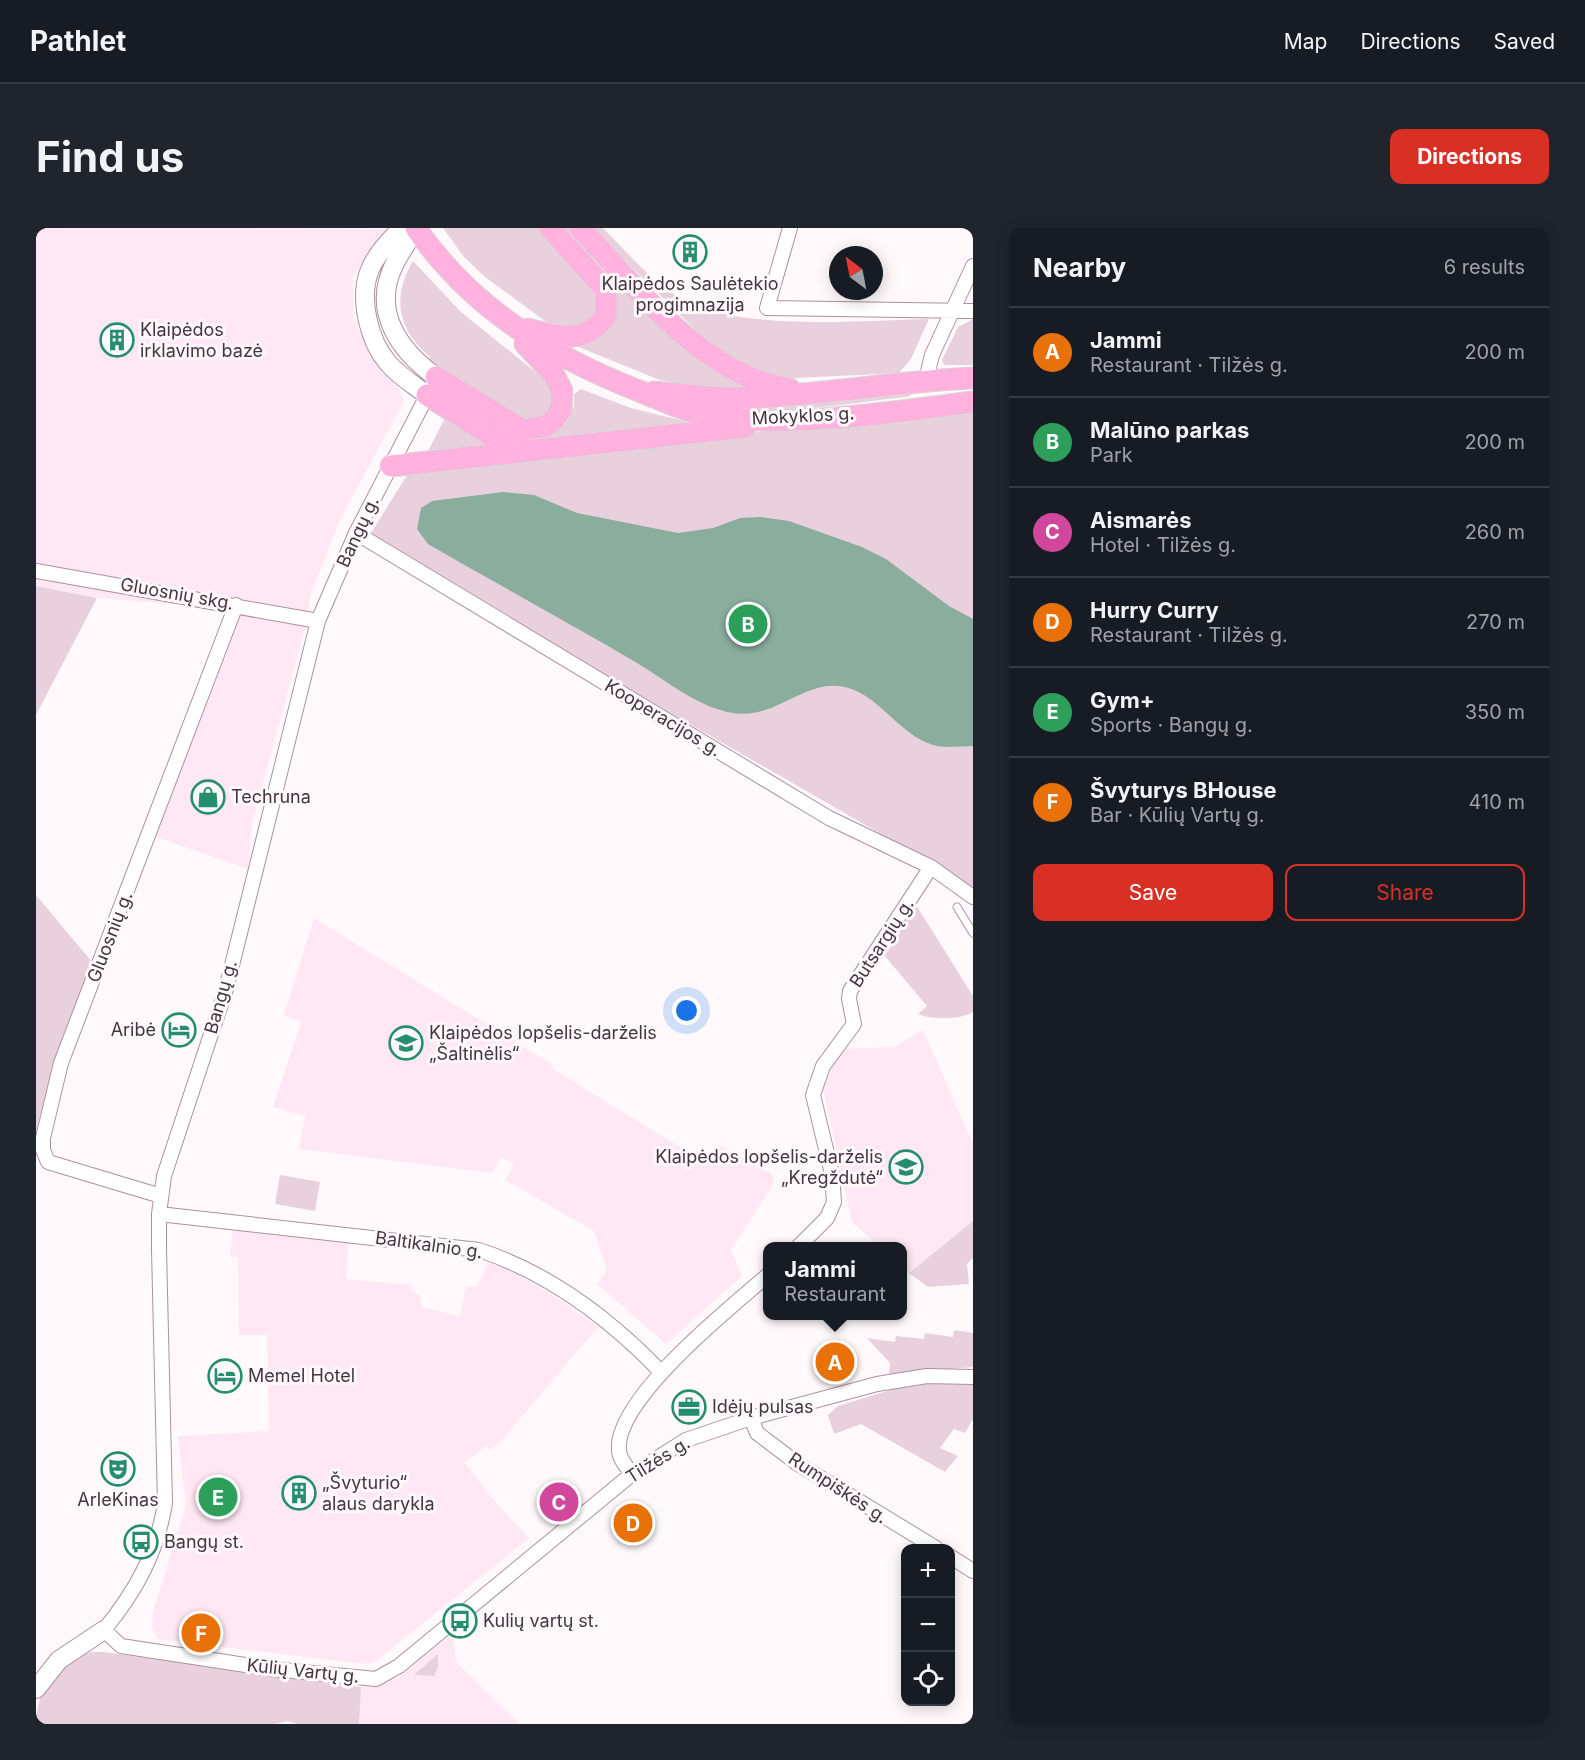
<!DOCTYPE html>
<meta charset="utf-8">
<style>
body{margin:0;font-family:Inter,sans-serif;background:#20242c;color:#f1f3f6}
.controls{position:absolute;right:18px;bottom:18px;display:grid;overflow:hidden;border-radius:12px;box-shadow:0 3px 15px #0003}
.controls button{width:54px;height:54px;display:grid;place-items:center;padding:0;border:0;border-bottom:2px solid #363941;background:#171b24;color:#f1f3f6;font:30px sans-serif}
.compass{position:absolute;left:793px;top:18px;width:54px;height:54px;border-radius:50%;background:#171b24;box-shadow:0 3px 15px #0003;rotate:328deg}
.you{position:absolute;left:651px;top:783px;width:21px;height:21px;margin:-15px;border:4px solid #fff;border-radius:50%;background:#1a73e8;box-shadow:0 0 0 9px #1a73e833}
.badge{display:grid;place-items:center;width:39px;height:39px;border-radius:50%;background:#d93025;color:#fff;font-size:20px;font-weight:700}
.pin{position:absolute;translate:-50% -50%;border:3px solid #fff;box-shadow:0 2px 6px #0006}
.popup{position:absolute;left:727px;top:1014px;width:144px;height:78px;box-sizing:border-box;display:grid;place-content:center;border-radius:12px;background:#171b24;filter:drop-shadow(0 2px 4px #0005);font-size:20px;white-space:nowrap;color:#9ea1a6}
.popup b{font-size:22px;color:#f1f3f6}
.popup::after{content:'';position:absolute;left:50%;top:100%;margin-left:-12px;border:12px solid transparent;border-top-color:#171b24}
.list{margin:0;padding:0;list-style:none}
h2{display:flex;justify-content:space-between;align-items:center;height:78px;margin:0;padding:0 24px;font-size:26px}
h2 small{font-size:20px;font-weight:400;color:#9ea1a6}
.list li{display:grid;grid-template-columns:39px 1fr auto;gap:18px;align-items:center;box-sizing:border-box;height:90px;padding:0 24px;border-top:2px solid #363941}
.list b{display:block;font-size:22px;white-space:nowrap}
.list p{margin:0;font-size:20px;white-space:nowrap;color:#9ea1a6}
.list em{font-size:20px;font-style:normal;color:#9ea1a6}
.actions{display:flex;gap:12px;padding:18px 24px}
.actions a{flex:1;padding:14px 0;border:2px solid #d93025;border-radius:12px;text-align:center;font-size:21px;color:#d93025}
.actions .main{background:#d93025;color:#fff}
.icon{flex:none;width:33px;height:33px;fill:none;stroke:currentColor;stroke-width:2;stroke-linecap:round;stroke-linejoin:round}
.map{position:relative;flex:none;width:937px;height:1496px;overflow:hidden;border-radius:12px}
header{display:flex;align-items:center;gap:36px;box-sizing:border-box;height:84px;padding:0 30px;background:#171b24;border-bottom:2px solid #363941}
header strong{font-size:28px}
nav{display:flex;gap:33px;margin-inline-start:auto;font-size:21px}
.intro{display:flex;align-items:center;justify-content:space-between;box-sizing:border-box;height:144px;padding:0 36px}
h1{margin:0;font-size:42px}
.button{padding:15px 27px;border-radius:12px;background:#d93025;color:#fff;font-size:21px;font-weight:700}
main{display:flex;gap:36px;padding:0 36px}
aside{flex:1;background:#171b24;border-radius:12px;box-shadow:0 3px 15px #0003}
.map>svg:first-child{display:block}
</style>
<header>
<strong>Pathlet</strong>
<nav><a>Map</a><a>Directions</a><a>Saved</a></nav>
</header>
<div class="intro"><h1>Find us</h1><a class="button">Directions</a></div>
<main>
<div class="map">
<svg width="937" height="1496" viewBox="0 0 937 1496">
<rect width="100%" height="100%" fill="#fff9fc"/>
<path fill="#ffe8f3" d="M0,0L353,1L331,26L317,50V88L331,121L363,161L368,173L303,294L275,366L269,400L216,596L212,641L106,604L193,380L61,370L0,358Z
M278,690L517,837V841L665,932L683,917L736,946L738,955L695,1022L706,1048L630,1116L561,1056L571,1042L558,1003L469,952L478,936L465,929L456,945L263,921L269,888L237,879L265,794L248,787Z
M887,802L937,916V993L873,1045L867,1040L866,1018H843L816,994L787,861L804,821L858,819Z
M197,1001L313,1010L310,1051L376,1057L375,1064L384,1066L386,1079L424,1088L430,1058L441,1059L452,1034L477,1044L524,1072L562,1099L464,1214L454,1222L450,1218L429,1234L454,1268L493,1310L339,1434L328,1436L121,1411L116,1400L117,1384L150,1277L142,1208L233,1203L231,1107H203L202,1029H194Z
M416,1406L421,1435L484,1496H323L325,1459L350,1455L362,1450Z"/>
<path fill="#e8d1dc" d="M407,0H504L560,57L566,73L555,95L527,101L509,93L449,49L428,29Z
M525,0H534L602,69L718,162L664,160L624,152L540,118L578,59L572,49Z
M556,0H567C590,23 613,51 641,68C701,105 823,92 893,91L875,131L863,145L740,151L677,119Z
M377,33L425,84L512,154L521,178L493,197L392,134L394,129C362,102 355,70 377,33Z
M937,91V137H908L906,132L922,99Z
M545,161L595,180L660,196L487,214L447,193L419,169L472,203L530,192L538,178V166Z
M874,163L875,167L871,169C809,175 726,192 667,177Z
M937,180V659L638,487L335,305L371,247L379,242Z
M410,188L454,217L391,225Z
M0,358L61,370L0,487Z
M0,667L57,735L18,835L0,904Z
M877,676L882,680L937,768V784C924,792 896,792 882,786L891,778L848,727Z
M244,947L284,954L279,983L239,976Z
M937,993V1030L931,1036L933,1056L892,1059L873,1045Z
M918,1102L937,1105V1139L853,1147L854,1135L831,1110L859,1114L860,1108L888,1111L889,1105L917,1109Z
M877,1155L937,1156V1191L929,1205L918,1201L904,1220L922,1228L909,1244L825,1196L798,1206L792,1187L802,1178Z
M55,1424H67L325,1459L323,1496H261L251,1493L239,1496H0C0,1461 22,1433 55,1424Z
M402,1426V1440L398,1448L378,1447Z"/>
<path fill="#8aad9e" d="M467,264L498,267L541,285L642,305L677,300L704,290L724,289L753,293L826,319L850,331L913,378L937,391V518C926,518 911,520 901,518C868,511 848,474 818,462C774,443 742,493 697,485C661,479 631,453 601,435C532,394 461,356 392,316L381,301L385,280L396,273Z"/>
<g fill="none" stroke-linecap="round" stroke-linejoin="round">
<defs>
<path id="lane" d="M921,679L937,705"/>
<path id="street" d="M754,0L731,80L937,83
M890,152L896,127L937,38
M395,160L320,305L282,393L190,761L128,948L123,986V1021L129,1275C121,1325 100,1363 68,1402L85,1418L236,1441L340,1451L363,1438L596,1246L650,1212L715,1190L841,1156L891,1148L937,1149
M320,305L793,590L895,639L937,669
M0,343L282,393
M125,968L12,934L7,922V910L25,835L200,377
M123,986L443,1022C513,1045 574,1091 625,1144
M763,1018L791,990L798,974L796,946L777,867L787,838L818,796L813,771L814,763L895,639
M715,1190L721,1205L762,1236L900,1320
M596,1246C591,1239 583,1231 583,1222C578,1172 695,1079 732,1047
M915,1329L937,1343"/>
<path id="secondary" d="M366,0C353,13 340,26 333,44C323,72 333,113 352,135C363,148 378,157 391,167
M378,0C373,14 364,24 358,37C335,84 364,123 400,149
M0,1461L23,1432L68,1402"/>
<path id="primary" d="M380,0C435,80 514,128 603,163C633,175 655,187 689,190C770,198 856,184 937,174
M544,0C602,61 666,147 754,161
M492,101C522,109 549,117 570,88V62L514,0
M400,149L487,202L510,198L519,191L525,181L526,163L518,147L489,116
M618,164C654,167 691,172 727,169C798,165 867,153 937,150
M391,167L459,210L486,223
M355,238L709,199"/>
</defs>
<use href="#lane" stroke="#ac919e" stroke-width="9"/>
<use href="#street" stroke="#ac919e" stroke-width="16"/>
<use href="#secondary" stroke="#ac919e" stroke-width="20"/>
<use href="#primary" stroke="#d9d7d8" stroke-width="23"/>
<use href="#lane" stroke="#fff" stroke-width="7"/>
<use href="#street" stroke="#fff" stroke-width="14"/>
<use href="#secondary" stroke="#fff" stroke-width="18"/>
<use href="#primary" stroke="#ffb2dd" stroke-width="21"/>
</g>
<defs>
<symbol id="building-ring" viewBox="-11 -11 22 22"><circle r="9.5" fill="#fff9fc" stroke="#258e6c" stroke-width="1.5"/><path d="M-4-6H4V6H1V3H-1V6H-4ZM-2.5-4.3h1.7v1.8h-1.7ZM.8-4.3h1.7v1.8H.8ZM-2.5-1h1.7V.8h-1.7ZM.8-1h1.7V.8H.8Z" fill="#258e6c"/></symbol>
<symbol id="shop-ring" viewBox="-11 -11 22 22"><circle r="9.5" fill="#fff9fc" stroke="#258e6c" stroke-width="1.5"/><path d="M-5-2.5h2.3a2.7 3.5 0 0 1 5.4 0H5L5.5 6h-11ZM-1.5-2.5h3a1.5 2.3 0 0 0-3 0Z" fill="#258e6c"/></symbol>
<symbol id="hotel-ring" viewBox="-11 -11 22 22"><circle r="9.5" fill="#fff9fc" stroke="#258e6c" stroke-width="1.5"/><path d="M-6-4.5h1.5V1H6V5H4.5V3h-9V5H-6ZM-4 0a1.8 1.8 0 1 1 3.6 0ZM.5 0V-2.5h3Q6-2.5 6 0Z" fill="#258e6c"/></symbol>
<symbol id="school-ring" viewBox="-11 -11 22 22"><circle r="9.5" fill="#fff9fc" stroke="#258e6c" stroke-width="1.5"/><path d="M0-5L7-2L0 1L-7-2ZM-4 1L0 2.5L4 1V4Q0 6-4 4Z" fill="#258e6c"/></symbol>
<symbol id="office-ring" viewBox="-11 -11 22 22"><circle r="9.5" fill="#fff9fc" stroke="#258e6c" stroke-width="1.5"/><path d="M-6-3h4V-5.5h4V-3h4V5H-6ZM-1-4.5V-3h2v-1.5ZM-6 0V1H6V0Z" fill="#258e6c"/></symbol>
<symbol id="theatre-ring" viewBox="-11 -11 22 22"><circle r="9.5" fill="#fff9fc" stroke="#258e6c" stroke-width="1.5"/><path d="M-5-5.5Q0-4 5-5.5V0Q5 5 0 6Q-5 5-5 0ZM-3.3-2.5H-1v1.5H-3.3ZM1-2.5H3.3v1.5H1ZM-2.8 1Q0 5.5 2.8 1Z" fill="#258e6c"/></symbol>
<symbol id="bus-ring" viewBox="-11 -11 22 22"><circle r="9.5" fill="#fff9fc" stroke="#258e6c" stroke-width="1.5"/><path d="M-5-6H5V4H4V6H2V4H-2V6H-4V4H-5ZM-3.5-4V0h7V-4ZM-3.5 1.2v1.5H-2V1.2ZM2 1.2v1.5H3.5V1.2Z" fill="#258e6c"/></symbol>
</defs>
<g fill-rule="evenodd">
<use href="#building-ring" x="635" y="5" width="38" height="38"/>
<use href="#building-ring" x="62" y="93" width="38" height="38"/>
<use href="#shop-ring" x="153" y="550" width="38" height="38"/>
<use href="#hotel-ring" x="124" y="783" width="38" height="38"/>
<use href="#school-ring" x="351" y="796" width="38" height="38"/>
<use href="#school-ring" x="851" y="920" width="38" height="38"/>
<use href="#hotel-ring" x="170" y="1129" width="38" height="38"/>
<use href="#office-ring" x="634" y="1160" width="38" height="38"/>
<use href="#theatre-ring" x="63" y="1222" width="38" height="38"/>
<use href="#building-ring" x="244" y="1246" width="38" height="38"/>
<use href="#bus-ring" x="86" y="1295" width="38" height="38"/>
<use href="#bus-ring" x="405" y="1374" width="38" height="38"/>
</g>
<g text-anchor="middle" stroke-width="6" stroke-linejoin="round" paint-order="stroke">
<g font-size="18" fill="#42373d" stroke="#fff9fc" text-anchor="start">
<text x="654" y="62" text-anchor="middle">Klaipėdos Saulėtekio<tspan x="654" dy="21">progimnazija</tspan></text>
<text x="104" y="108">Klaipėdos<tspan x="104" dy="21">irklavimo bazė</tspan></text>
<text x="195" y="575">Techruna</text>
<text x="120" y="808" text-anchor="end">Aribė</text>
<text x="393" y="811">Klaipėdos lopšelis-darželis<tspan x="393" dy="21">„Šaltinėlis“</tspan></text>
<text x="847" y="935" text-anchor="end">Klaipėdos lopšelis-darželis<tspan x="847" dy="21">„Kregždutė“</tspan></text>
<text x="212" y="1154">Memel Hotel</text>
<text x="676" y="1185">Idėjų pulsas</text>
<text x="286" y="1261">„Švyturio“<tspan x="286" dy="21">alaus darykla</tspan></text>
<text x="82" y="1278" text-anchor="middle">ArleKinas</text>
<text x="128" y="1320">Bangų st.</text>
<text x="447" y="1399">Kulių vartų st.</text>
</g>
<g font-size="18" fill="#42373d" stroke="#fff9fc">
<text transform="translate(767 188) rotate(-3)" y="6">Mokyklos g.</text>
<text transform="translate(322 304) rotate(-65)" y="6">Bangų g.</text>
<text transform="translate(141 366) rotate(10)" y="6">Gluosnių skg.</text>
<text transform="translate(627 490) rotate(31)" y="6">Kooperacijos g.</text>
<text transform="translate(74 709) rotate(-69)" y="6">Gluosnių g.</text>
<text transform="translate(846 715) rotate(-57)" y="6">Butsargių g.</text>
<text transform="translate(185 769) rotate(-74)" y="6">Bangų g.</text>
<text transform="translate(393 1017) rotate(8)" y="6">Baltikalnio g.</text>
<text transform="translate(622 1232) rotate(-32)" y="6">Tilžės g.</text>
<text transform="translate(802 1260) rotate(33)" y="6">Rumpiškės g.</text>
<text transform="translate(267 1443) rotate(6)" y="6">Kūlių Vartų g.</text>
</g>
</g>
</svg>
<div class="controls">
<button>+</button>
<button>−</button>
<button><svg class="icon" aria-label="locate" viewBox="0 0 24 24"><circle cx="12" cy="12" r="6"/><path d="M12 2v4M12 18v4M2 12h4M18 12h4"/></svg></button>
</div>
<svg class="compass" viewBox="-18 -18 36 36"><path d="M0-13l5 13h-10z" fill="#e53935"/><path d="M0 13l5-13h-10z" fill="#9ea1a6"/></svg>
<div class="you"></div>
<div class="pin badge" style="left:799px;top:1134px;background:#e8710a">A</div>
<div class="popup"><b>Jammi</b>Restaurant</div>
<div class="pin badge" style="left:712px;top:396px;background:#2e9e5b">B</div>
<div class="pin badge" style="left:523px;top:1274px;background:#d1479c">C</div>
<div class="pin badge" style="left:597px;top:1295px;background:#e8710a">D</div>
<div class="pin badge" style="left:182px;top:1269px;background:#2e9e5b">E</div>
<div class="pin badge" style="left:165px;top:1405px;background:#e8710a">F</div>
</div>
<aside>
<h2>Nearby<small>6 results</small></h2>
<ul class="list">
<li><span class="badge" style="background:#e8710a">A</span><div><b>Jammi</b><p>Restaurant · Tilžės g.</p></div><em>200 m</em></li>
<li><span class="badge" style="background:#2e9e5b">B</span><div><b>Malūno parkas</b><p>Park</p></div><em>200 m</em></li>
<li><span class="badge" style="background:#d1479c">C</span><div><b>Aismarės</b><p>Hotel · Tilžės g.</p></div><em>260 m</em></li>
<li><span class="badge" style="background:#e8710a">D</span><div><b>Hurry Curry</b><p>Restaurant · Tilžės g.</p></div><em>270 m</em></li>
<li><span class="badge" style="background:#2e9e5b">E</span><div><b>Gym+</b><p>Sports · Bangų g.</p></div><em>350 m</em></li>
<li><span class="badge" style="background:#e8710a">F</span><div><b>Švyturys BHouse</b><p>Bar · Kūlių Vartų g.</p></div><em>410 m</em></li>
</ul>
<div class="actions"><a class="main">Save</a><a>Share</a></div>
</aside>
</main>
